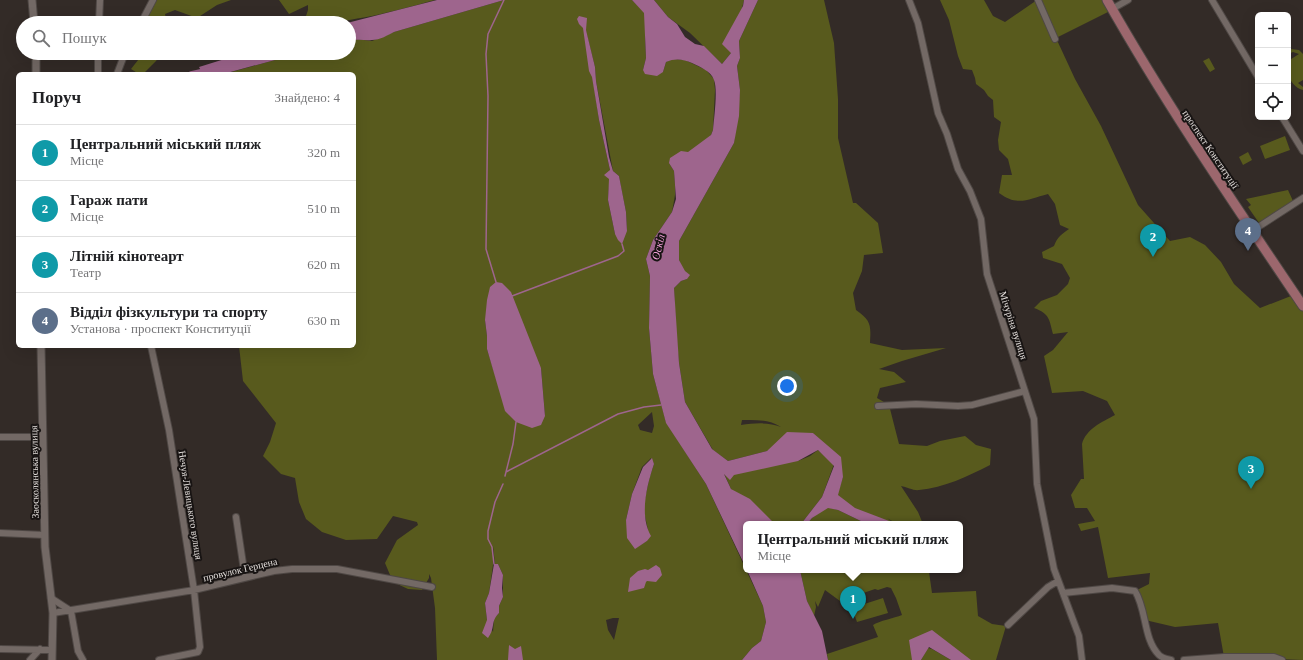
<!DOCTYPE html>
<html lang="uk">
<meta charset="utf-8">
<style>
body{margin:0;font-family:"Times New Roman",serif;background:#f2f2f2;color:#202124}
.controls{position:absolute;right:12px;top:12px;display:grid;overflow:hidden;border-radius:6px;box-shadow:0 4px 16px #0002}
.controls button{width:36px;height:36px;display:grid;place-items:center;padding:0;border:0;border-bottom:1px solid #e0e0e0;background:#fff;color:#202124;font:20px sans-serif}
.you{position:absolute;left:787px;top:386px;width:14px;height:14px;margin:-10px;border:3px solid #fff;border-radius:50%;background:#1a73e8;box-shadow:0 0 0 6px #1a73e833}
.badge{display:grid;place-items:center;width:26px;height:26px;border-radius:50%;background:#386d78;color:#fff;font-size:13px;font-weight:700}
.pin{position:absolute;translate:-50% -33px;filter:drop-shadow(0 1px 2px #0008)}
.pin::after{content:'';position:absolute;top:21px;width:14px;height:12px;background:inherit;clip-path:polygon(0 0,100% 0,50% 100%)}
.popup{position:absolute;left:743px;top:521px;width:220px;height:52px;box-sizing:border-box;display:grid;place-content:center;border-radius:6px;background:#fff;filter:drop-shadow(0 1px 3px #0005);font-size:13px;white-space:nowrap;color:#757577}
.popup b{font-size:15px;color:#202124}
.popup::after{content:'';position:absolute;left:50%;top:100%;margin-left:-8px;border:8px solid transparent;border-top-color:#fff}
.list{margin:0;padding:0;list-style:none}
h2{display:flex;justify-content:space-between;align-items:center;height:52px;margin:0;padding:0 16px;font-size:17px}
h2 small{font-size:13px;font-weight:400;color:#757577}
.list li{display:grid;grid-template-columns:26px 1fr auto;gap:12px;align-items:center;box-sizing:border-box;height:56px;padding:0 16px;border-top:1px solid #e0e0e0}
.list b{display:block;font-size:15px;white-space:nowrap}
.list p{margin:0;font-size:13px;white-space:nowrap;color:#757577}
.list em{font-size:13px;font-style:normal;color:#757577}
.icon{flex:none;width:22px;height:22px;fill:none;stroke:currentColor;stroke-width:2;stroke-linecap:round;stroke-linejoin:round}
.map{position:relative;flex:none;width:1303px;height:660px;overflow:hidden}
.search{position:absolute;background:#fff;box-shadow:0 4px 16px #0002;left:16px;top:16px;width:340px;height:44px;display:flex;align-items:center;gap:10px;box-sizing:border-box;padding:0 14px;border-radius:22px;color:#757577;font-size:15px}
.panel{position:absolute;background:#fff;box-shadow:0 4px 16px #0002;left:16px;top:72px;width:340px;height:276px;border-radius:6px}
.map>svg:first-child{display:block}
</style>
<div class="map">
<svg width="1303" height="660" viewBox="0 0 1303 660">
<rect width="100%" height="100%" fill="#332b27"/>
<path fill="#585a1d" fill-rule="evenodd" d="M153,0H231L217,5L197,18L175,10L165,14L167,23H141Z
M279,0H435C394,11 353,23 309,23L306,16L308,10V5L289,14Z
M504,0H632L645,13L646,33L645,38L646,58L643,70L663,72L666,62L673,59L685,60L706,70L714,79L715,90L713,130L689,187L669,163L674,171L675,185V195L672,212L653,240L646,259L650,276L649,328L653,374L666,422L706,484L763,606L766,622L761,641L752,648L742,660H437L435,608L431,578L429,574V578L422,590L408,589L393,582L385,563L397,540L418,525L417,522L393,516L377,539L346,540L322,532L306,519L299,502L295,478L281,474L263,456L270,442L276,423L243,381L239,346H354V74H224L286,57H317L327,53H349V42L355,39L372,41L394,32ZM586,31L595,67L596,81L613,171L619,176L621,187L626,212L627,231L615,234L608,200L610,170L599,120ZM485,320L541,368L545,416L500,391L487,349V336ZM652,412L654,426L652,433L640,430L638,425ZM651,458L654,464L650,476L643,507L648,530L647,541L635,548L626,520L632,494L642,467ZM493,546L495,564H498L503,575V597L499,606V613L494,618L493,632L487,620L485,603L489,593L493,565ZM613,618H619L614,640L608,630L606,620Z
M654,0H744L731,53L722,64L690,33L668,17Z
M758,0H824L834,43L838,99V138L853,203H856L878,223L883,253L864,255L862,271L853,293L856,310C871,321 871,324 870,343L902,350L946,348L902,361L879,369L894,372L906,382L880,388L877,398L889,405L899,444L927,446L940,441L965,436L976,445L991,449L990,465C968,476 944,488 919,490C914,491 907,487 901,486L918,512L923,524H897L887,518L895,524H893L855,509L837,495L843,477L813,433L767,451L728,461L713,450L685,402L679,363L676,331L674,288L681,281L687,279L679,260V241L734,143L740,90L737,66L740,58L739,41ZM742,420C756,420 769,419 781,427C769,422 755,423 741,425Z
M940,0H984L993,16L1005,22L1037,0H1102L1108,12L1056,38L1075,79L1101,126L1138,205L1170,241L1190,237L1205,245L1221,262L1234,284L1260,308L1291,296L1303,303V660L1224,657L1218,623L1175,627L1145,620L1135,591L1149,584L1150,573L1108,578L1098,527L1081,531L1078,524L1095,521L1087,508H1075L1071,495L1081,479H1084L1082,444C1086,429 1102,422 1115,415L1107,401L1083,391L1052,393L1044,356L1053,350L1068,332L1053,334C1049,319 1050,314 1034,308L1041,301L1057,295L1068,284L1070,278L1062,264L1043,258L1042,252L1054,246C1057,237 1062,234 1069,229L1060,225L1055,204L1048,194C1028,199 1018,207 999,193L1002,175H1012L1008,159L999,150L998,140L1001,122L994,117L993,100L988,96L984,90L976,84L975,78L972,70L963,69L958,56L949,20Z
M1291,49L1299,50L1303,54V80L1298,83L1303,87V90C1296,89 1290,81 1288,74C1287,70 1288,65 1288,61L1299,54L1293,52L1288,54V50Z
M142,53H162L156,61L143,74H139L131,69L142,55Z
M1209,58L1215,69L1210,72L1203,61Z
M1285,136L1290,150L1265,159L1260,146Z
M1248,152L1252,160L1243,165L1239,157Z
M1288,190L1293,201L1259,223L1248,207L1251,205L1246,199Z
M818,450L834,464L822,497L801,524H772L731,489L723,471L733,473L787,460L798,461L810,456Z
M827,507L838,510L867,524H807L812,518Z
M800,570H933L929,572L932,593L976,591L978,616L992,624L1006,626L996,660H968L937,636L912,660H828L827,654L878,637L873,625C879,621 894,618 902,615L896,598L891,588L887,587L878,590L875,589L840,601L825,590L818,607L815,601L816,607L814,616L807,601Z
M883,598L888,613L857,622L852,608Z
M928,648L932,649L951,660H921Z"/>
<path fill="#9e658d" d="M437,0H504L394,32C388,35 380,40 372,40C364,41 357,38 349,42V23H347Z
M632,0H654L668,17L677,24L685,37L695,44L704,46L722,64L731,53L722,44L743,6L744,0H758L739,41L740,58L737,66L740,90L739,116L734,143L679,241V260L685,271L690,275L687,279L681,281L674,288L679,363L685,402L712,449L728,461L767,451L787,432L813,433L841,457L843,477L838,495L855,508L897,524H867L838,510L828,508L812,518L807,524H801L822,497L834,466L818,450L798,461L734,475L730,480L724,474L731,489L750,499L775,524H746V568L706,484L666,423L653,374L649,328L650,276L646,259L653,240L672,212L676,199L674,171L669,163L670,158L681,151L688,152L711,135L713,130C714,118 718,90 714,80C711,71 700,67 692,63C683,59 675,58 666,62L663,72L657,76L645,74L643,70L646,58L644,13Z
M579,16L587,18L586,30L595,67L596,81L609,157L613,171L619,176L626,212L627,231L622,244L618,240L615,234L608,200L609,179L604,175L610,170L599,120L592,77L589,71L583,28L579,24L577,19Z
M244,53H327L317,57H286L223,74H203L199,67Z
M496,282L502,283L511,292L541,368L545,416L541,425L532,428L516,422L505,411L487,349V336L485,320L487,300L490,287Z
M652,458L654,464C647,485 639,515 651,536L647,541L635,549L627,538L626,520L632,494L643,467Z
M494,564H498L503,575L502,588L503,597L499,606V613C490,622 496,627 488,638L482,633L487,620L485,603L489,593Z
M656,565L660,568L662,575L656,582L647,581L646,582L644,588L628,592L630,578L638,571L645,569L648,570Z
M747,570H800L807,601L822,631L828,660H742L752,648L761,641L766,622L763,606Z
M932,630L971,660H951L929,647L921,660H912L909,640Z
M509,645L515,649L521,646L523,660H508Z"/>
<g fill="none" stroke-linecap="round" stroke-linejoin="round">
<path stroke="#9e658d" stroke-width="1.5" d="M496,282L486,249L488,96L486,54L488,34L504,0
M512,296L618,256L624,251L622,244
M506,472L618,414L644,407L661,405
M505,476L513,444L516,422
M494,564L492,547L488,539V531L495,502L503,484"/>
<path stroke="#9e658d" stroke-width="5.5" d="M191,74L209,70"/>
<defs>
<path id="minor" d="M909,0L918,23L938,113L947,134L958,169L970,191L981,219L987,274L1034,419L1037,484L1054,569L1079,636L1082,660
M1038,0L1055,39
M1212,0L1258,77
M1112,9L1128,0
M99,23L100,0
M141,23L153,0
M98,74V53
M117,74L125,53
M1282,117L1303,151
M1252,231L1303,198
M151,346L169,430L194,590L200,647L198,652L159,660
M878,406L916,404L958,406L972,405L1025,391
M0,437H43
M236,517L245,577
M0,533L45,535
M1063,593L1112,588L1135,591C1147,610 1143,639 1159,655C1162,658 1167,659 1171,660
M51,598L71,611L78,651L83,660
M53,613L194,590L274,571L292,569H337L432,587
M1008,625L1048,587L1058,581
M0,649L52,650
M30,660L40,649
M1184,660L1224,657H1274L1282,660"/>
<path id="tertiary" d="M32,0L34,23
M36,53V74
M41,346L45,547L53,613L52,660"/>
<path id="primary" d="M1107,0C1167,106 1235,205 1303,306"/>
</defs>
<use href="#minor" stroke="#4f4845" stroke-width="8"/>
<use href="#tertiary" stroke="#4f4845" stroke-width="9"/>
<use href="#primary" stroke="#4f4845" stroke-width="11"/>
<use href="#minor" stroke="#736965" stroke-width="6"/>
<use href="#tertiary" stroke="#736965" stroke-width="7"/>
<use href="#primary" stroke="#9c676d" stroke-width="9"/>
</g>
<g text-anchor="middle" stroke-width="4" stroke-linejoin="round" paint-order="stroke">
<g font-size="10" fill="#e3dedb" stroke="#181413">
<text transform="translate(1211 149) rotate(56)" y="4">проспект Конституції</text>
<text transform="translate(1014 325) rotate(72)" y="4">Мічуріна вулиця</text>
<text transform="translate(34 472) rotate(-91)" y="4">Заосколянська вулиця</text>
<text transform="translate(191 505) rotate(81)" y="4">Нечуя-Левицького вулиця</text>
<text transform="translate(240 569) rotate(-13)" y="4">провулок Герцена</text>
</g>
<g font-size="11" font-style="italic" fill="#f2a0d9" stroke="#181413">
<text transform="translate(658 247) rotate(-76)" y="4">Оскіл</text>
</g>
</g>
</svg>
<div class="controls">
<button>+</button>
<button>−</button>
<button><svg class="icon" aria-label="locate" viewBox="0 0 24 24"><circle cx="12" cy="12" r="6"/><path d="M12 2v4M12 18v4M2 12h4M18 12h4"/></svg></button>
</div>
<div class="you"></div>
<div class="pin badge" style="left:853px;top:619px;background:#0f9aa8">1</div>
<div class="popup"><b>Центральний міський пляж</b>Місце</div>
<div class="pin badge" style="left:1153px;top:257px;background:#0f9aa8">2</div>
<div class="pin badge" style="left:1251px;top:489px;background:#0f9aa8">3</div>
<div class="pin badge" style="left:1248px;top:251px;background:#5c6f8a">4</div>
<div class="search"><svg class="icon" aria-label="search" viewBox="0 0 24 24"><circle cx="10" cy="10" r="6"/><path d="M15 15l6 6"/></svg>Пошук</div>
<section class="panel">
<h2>Поруч<small>Знайдено: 4</small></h2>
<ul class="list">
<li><span class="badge" style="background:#0f9aa8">1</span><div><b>Центральний міський пляж</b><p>Місце</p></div><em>320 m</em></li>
<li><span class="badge" style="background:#0f9aa8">2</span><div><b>Гараж пати</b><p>Місце</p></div><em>510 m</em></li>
<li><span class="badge" style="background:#0f9aa8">3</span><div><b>Літній кінотеарт</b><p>Театр</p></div><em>620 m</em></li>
<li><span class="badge" style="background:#5c6f8a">4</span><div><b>Відділ фізкультури та спорту</b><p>Установа · проспект Конституції</p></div><em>630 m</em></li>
</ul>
</section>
</div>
